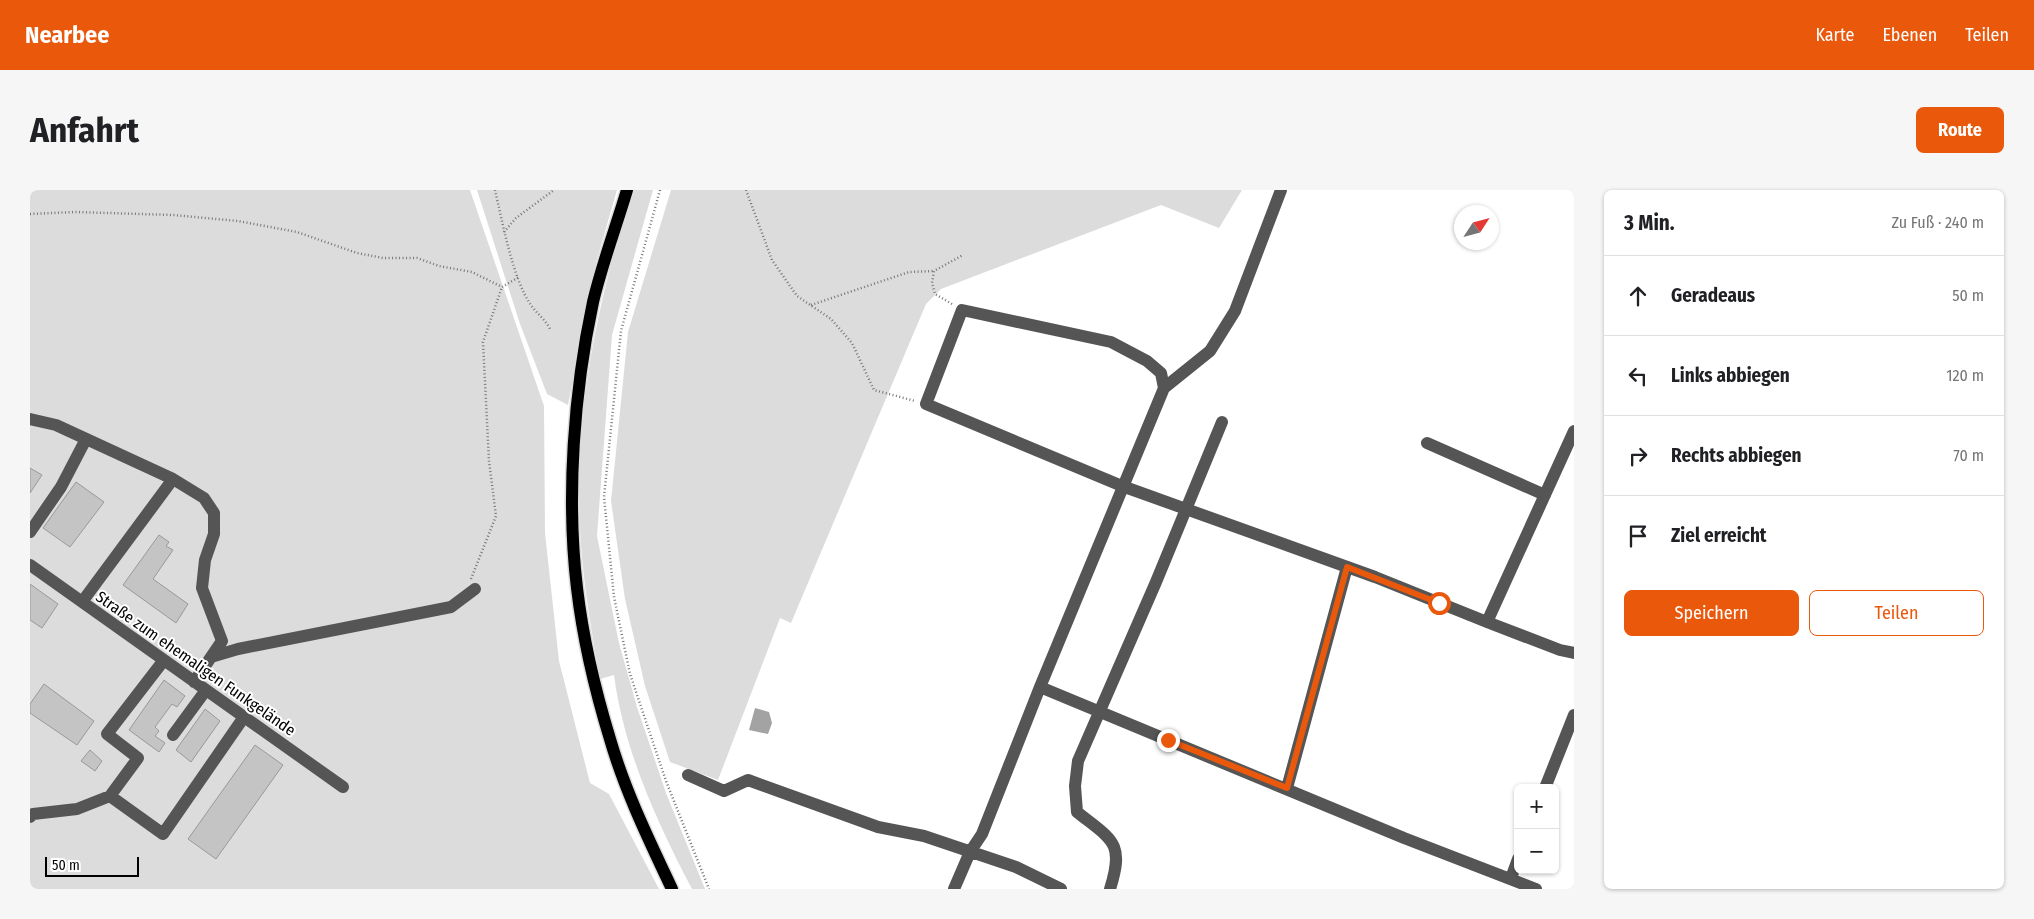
<!DOCTYPE html>
<html lang="de">
<meta charset="utf-8">
<style>
body{margin:0;font-family:"Fira Sans Condensed",sans-serif;background:#f6f6f6;color:#202124}
.controls{position:absolute;right:15px;bottom:15px;display:grid;overflow:hidden;border-radius:8px;box-shadow:0 1px 4px #0004}
.controls button{width:45px;height:45px;display:grid;place-items:center;padding:0;border:0;border-bottom:1px solid #e0e0e0;background:#fff;color:#202124;font:25px sans-serif}
.compass{position:absolute;left:1424px;top:15px;width:45px;height:45px;border-radius:50%;background:#fff;box-shadow:0 1px 4px #0004;rotate:54deg}
.scale{position:absolute;left:15px;bottom:12px;width:94px;box-sizing:border-box;padding-left:5px;border:2px solid #000;border-top:0;font-size:14px;line-height:18px;white-space:nowrap;color:#000;-webkit-text-stroke:4px #fff;paint-order:stroke}
.stop{position:absolute;width:15px;height:15px;margin:-11px;border:4px solid #ea580c;border-radius:50%;background:#fff}
.stop.end{background:#ea580c;border-color:#fff;box-shadow:0 1px 5px #0008}
.list{margin:0;padding:0;list-style:none}
h2{display:flex;justify-content:space-between;align-items:center;height:65px;margin:0;padding:0 20px;font-size:21px}
h2 small{font-size:16px;font-weight:400;color:#757577}
.list li{display:grid;grid-template-columns:32px 1fr auto;gap:15px;align-items:center;box-sizing:border-box;height:80px;padding:0 20px;border-top:1px solid #e0e0e0}
.list b{display:block;font-size:19px;white-space:nowrap}
.list em{font-size:16px;font-style:normal;color:#757577}
.actions{display:flex;gap:10px;padding:15px 20px}
.actions a{flex:1;padding:11px 0;border:1px solid #ea580c;border-radius:8px;text-align:center;font-size:18px;color:#ea580c}
.actions .main{background:#ea580c;color:#fff}
.icon{flex:none;width:28px;height:28px;fill:none;stroke:currentColor;stroke-width:2;stroke-linecap:round;stroke-linejoin:round}
.map{position:relative;flex:none;width:1544px;height:699px;overflow:hidden;border-radius:8px}
header{display:flex;align-items:center;gap:30px;box-sizing:border-box;height:70px;padding:0 25px;background:#ea580c;color:#fff}
header strong{font-size:24px}
nav{display:flex;gap:28px;margin-inline-start:auto;font-size:18px}
.intro{display:flex;align-items:center;justify-content:space-between;box-sizing:border-box;height:120px;padding:0 30px}
h1{margin:0;font-size:35px}
.button{padding:12px 22px;border-radius:8px;background:#ea580c;color:#fff;font-size:18px;font-weight:700}
main{display:flex;gap:30px;padding:0 30px}
aside{flex:1;background:#fff;border-radius:8px;box-shadow:0 1px 4px #0004}
.map>svg:first-child{display:block}
</style>
<header>
<strong>Nearbee</strong>
<nav><a>Karte</a><a>Ebenen</a><a>Teilen</a></nav>
</header>
<div class="intro"><h1>Anfahrt</h1><a class="button">Route</a></div>
<main>
<div class="map">
<svg width="1544" height="699" viewBox="0 0 1544 699">
<rect width="100%" height="100%" fill="#fff"/>
<path fill="#dcdcdc" d="M0,0H440L514,216L515,343L529,471L560,593L579,604L629,699H0Z
M447,0H587L566,73L538,215L517,204L490,134Z
M603,0H623L582,145L567,346L589,453L607,517L636,603L675,699H662C627,632 594,561 584,485L570,489C562,444 554,399 551,354C542,234 566,113 603,0Z
M641,0H1212L1189,38L1131,15L911,99L896,114L761,433L750,428L688,590L640,572L615,496L595,409L581,311L598,142Z"/>
<path fill="#a3a3a3" d="M725,518L739,522L742,533L738,544L719,540Z"/>
<path fill="#c4c4c4" stroke="#999" d="M0,278L12,285L0,303Z
M46,292L74,312L40,357L13,338Z
M129,345L139,352L136,356L143,360L123,389L158,414L146,433L93,395Z
M0,394L28,414L12,438L0,430Z
M134,490L155,506L147,517L142,514L125,537L129,541L125,546L135,553L129,562L99,540Z
M14,494L64,531L47,555L0,523V514Z
M175,519L190,531L161,572L146,560Z
M225,555L253,575L186,669L158,649Z
M60,560L72,571L65,581L51,571Z"/>
<g fill="none" stroke-linecap="round" stroke-linejoin="round">
<defs>
<path id="major" d="M597,0C586,37 572,74 563,112C544,201 536,307 547,398C553,449 565,500 580,549C595,601 619,650 642,699"/>
</defs>
<use href="#major" stroke="#dbdbdb" stroke-width="15"/>
<path stroke="#777" stroke-width="2.5" stroke-dasharray="1 2.5" stroke-linecap="butt" d="M465,0C472,30 483,90 501,115C507,124 515,129 520,139
M630,0L591,141L574,307L584,407L600,484L636,591L679,699
M716,0L742,70L767,106L801,129L822,153L844,200L885,211
M0,24L45,22L143,25L208,31L267,42L327,63L353,68H387L409,76L442,82L472,97L489,87
M474,42L486,28L524,0
M922,114L905,104L902,93L904,81L933,65
M781,115L879,82L904,81
M441,389L466,326L459,271L453,152L472,97"/>
<path stroke="#555" stroke-width="12" d="M1134,198L1131,183L1117,171L1081,152L932,120L896,214L1092,296L1345,387L1457,432L1530,460L1544,463
M0,229L26,235L143,289L174,308L184,323V344L175,370L172,398L192,451L164,492
M1397,253L1515,305
M0,342L31,297L56,249
M0,375L313,597
M52,412L143,289
M1457,432L1544,241
M181,467L208,459L421,417L445,399
M1010,497L1374,648L1506,699
M143,545L176,500
M658,585L694,601L718,590L848,637L894,646L986,677L1031,699
M1257,598L1317,377
M1515,598L1544,525
M80,606L133,644L214,527
M0,627L3,624L47,619L80,606L108,568L77,544L134,470
M1481,688L1488,669
M924,699L940,662L952,644L1010,497L1134,198L1180,161L1205,121L1251,0
M1080,699C1095,652 1082,650 1047,622L1045,596L1048,571L1126,392L1192,232"/>
<use href="#major" stroke="#000" stroke-width="12"/>
</g>
<g fill="none" stroke-linecap="round" stroke-linejoin="round">
<path stroke="#ea580c" stroke-width="6" d="M1138,550L1257,598L1317,377L1409,413"/>
</g>
<g text-anchor="middle" stroke-width="4" stroke-linejoin="round" paint-order="stroke">
<g font-size="16" fill="#000" stroke="#fff">
<text transform="translate(166 473) rotate(35)" y="6">Straße zum ehemaligen Funkgelände</text>
</g>
</g>
</svg>
<div class="controls">
<button>+</button>
<button>−</button>
</div>
<svg class="compass" viewBox="-18 -18 36 36"><path d="M0-13l5 13h-10z" fill="#e53935"/><path d="M0 13l5-13h-10z" fill="#757577"/></svg>
<div class="scale">50 m</div>
<div class="stop" style="left:1409px;top:413px"></div>
<div class="stop end" style="left:1138px;top:550px"></div>
</div>
<aside>
<h2>3 Min.<small>Zu Fuß · 240 m</small></h2>
<ul class="list">
<li><svg class="icon" aria-label="ahead" viewBox="0 0 24 24"><path d="M12 20V5M6 11l6-6 6 6"/></svg><div><b>Geradeaus</b></div><em>50 m</em></li>
<li><svg class="icon" aria-label="left" viewBox="0 0 24 24"><path d="M17 20v-9H6M10 6l-5 5 5 5"/></svg><div><b>Links abbiegen</b></div><em>120 m</em></li>
<li><svg class="icon" aria-label="right" viewBox="0 0 24 24"><path d="M7 20v-9h11M14 6l5 5-5 5"/></svg><div><b>Rechts abbiegen</b></div><em>70 m</em></li>
<li><svg class="icon" aria-label="arrive" viewBox="0 0 24 24"><path d="M6 21V4h12l-3 4 3 4H6"/></svg><div><b>Ziel erreicht</b></div></li>
</ul>
<div class="actions"><a class="main">Speichern</a><a>Teilen</a></div>
</aside>
</main>
